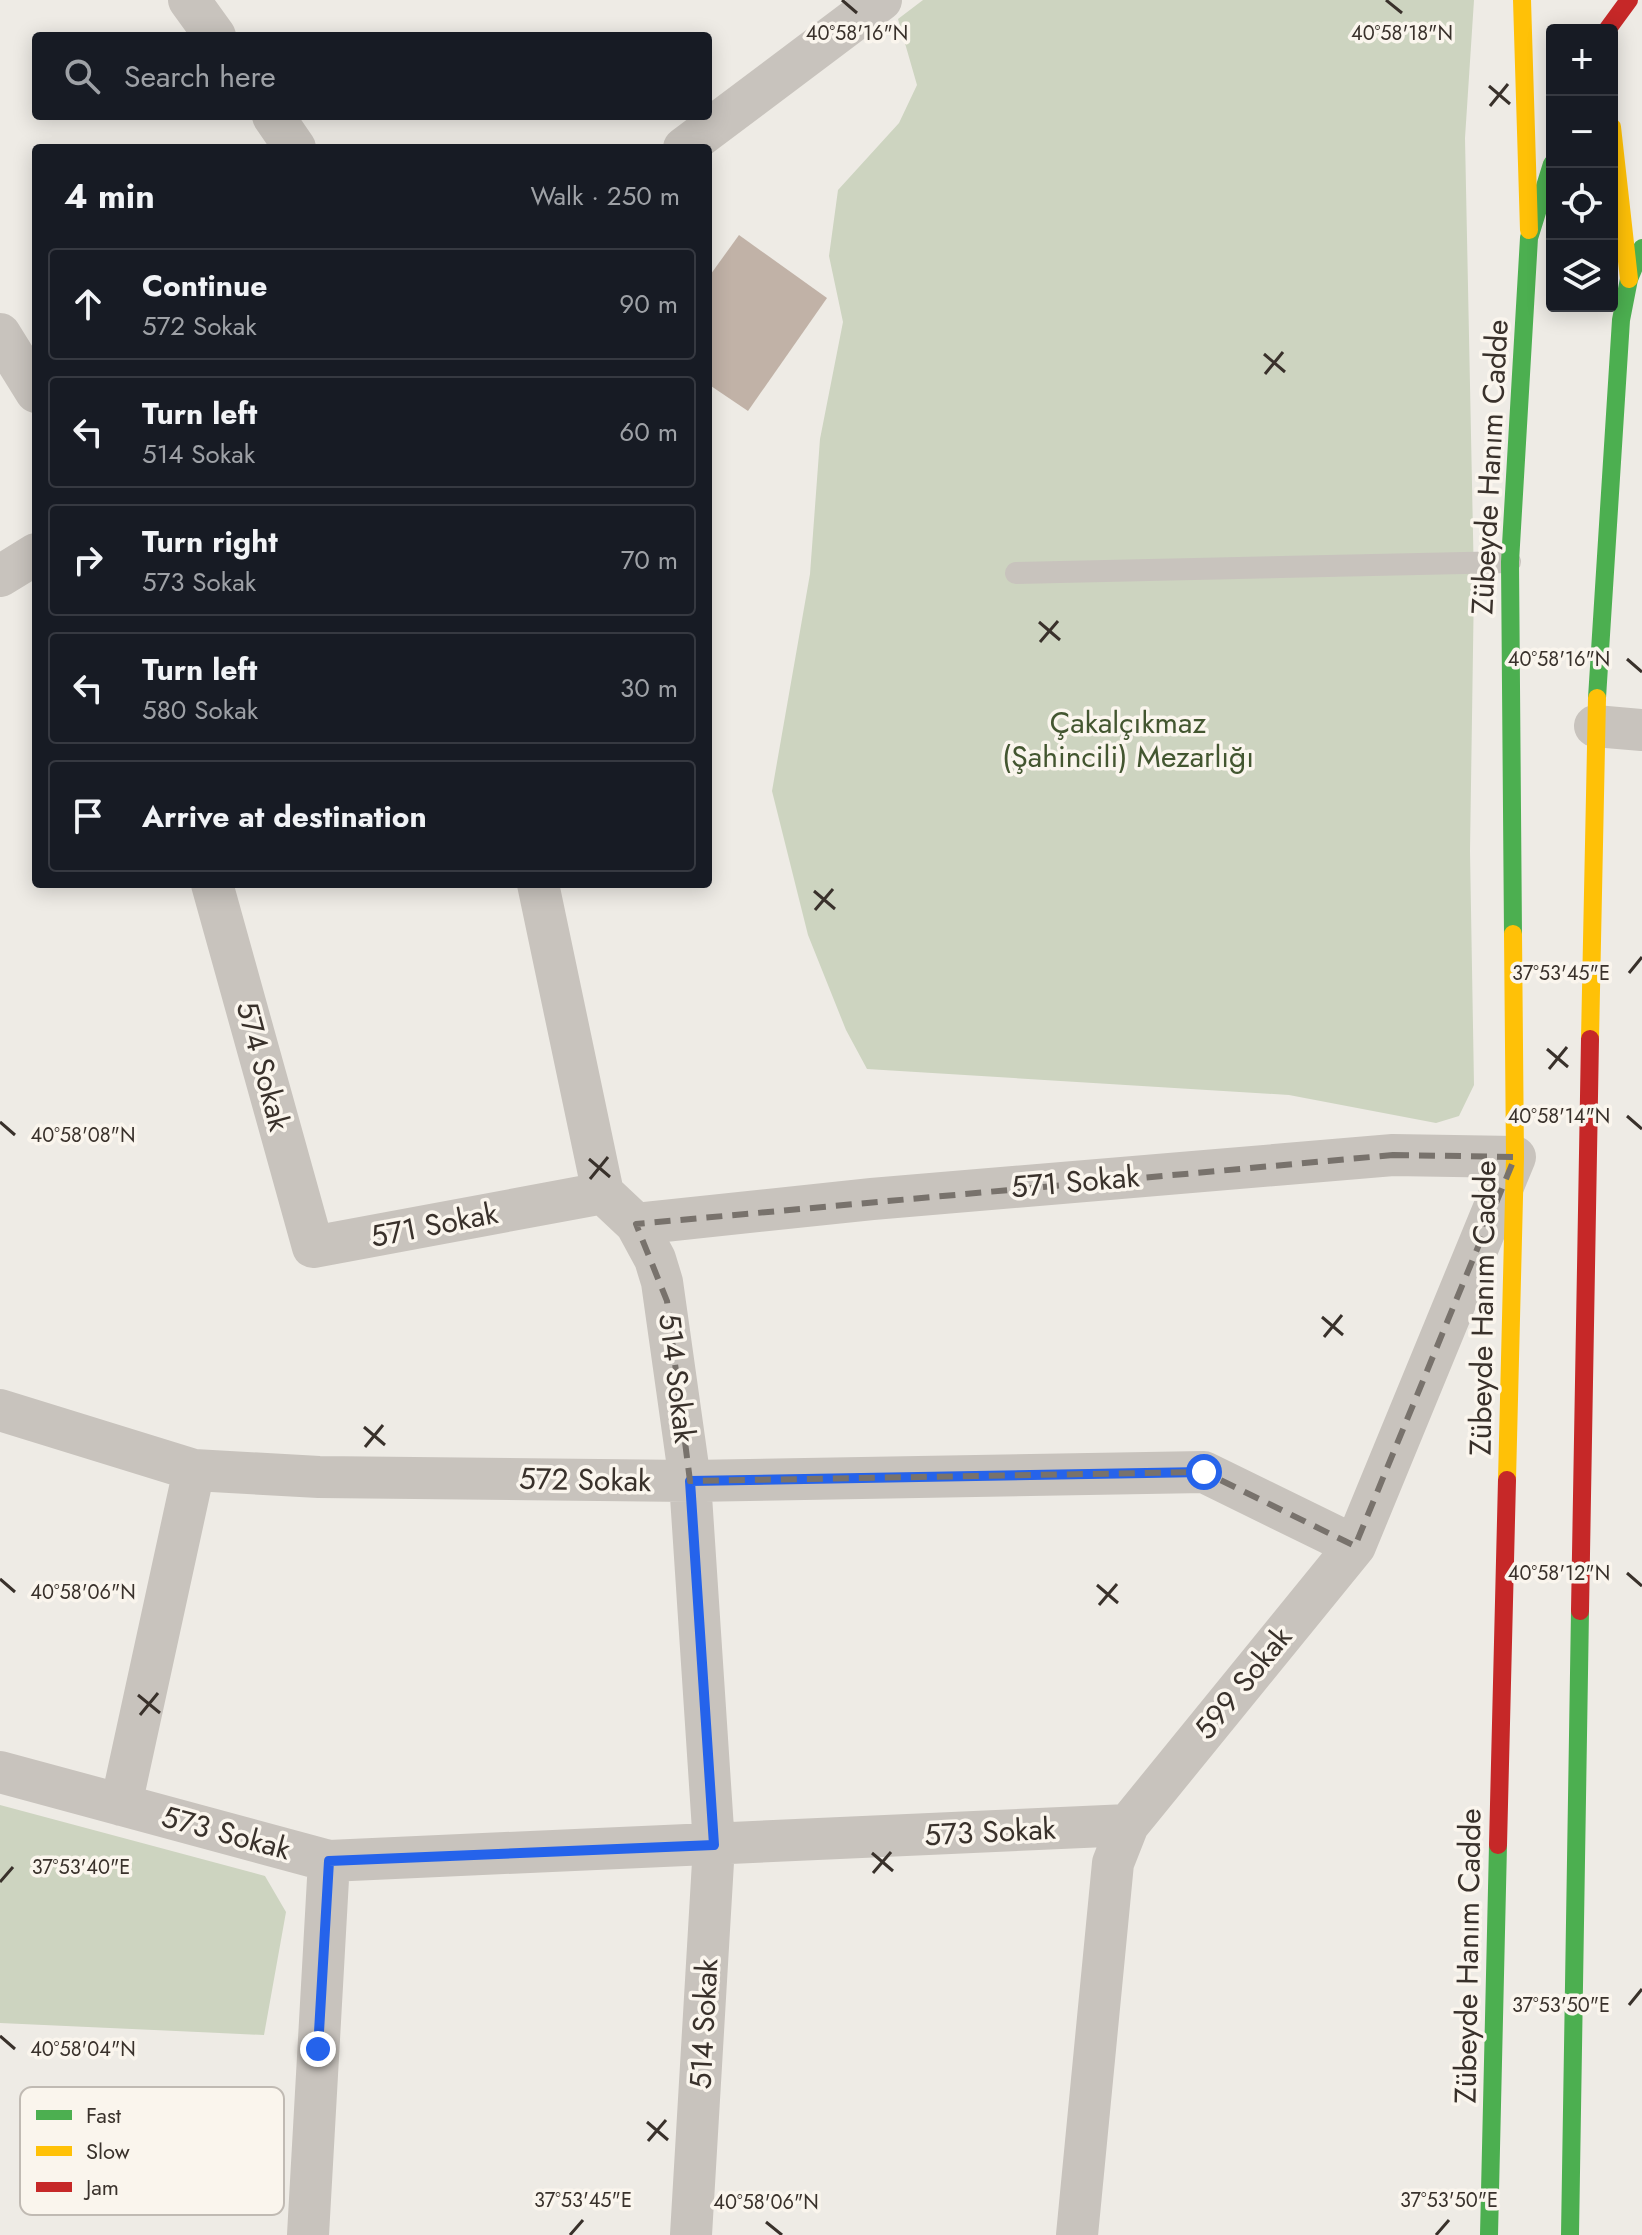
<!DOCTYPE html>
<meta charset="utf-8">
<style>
body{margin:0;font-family:Jost,sans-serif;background:#20242c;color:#f1f3f6}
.controls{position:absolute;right:24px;top:24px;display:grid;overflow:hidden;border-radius:8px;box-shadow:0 4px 20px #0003}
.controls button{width:72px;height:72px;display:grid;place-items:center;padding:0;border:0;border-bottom:2px solid #363941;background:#171b24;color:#f1f3f6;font:40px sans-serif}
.stop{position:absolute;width:24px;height:24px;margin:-18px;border:6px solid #2563eb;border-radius:50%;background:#fff}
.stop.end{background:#2563eb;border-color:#fff;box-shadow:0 2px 8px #0008}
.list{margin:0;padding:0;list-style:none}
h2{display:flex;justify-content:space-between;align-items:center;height:104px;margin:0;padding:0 32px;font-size:34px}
h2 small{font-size:26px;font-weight:400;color:#9ea1a6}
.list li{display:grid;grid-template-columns:52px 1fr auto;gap:24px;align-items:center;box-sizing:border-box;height:112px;margin:0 16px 16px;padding:0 16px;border:2px solid #363941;border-radius:8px}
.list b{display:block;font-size:30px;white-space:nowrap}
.list p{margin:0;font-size:26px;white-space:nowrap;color:#9ea1a6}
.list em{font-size:26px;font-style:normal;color:#9ea1a6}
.icon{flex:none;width:44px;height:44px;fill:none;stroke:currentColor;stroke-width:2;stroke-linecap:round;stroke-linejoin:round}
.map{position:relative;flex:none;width:1642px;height:2235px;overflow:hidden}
.search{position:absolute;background:#171b24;box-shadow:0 4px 20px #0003;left:32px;top:32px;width:680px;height:88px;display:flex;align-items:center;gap:20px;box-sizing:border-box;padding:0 28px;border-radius:8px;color:#9ea1a6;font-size:30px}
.panel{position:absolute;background:#171b24;box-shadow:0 4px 20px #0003;left:32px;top:144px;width:680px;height:744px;border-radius:8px}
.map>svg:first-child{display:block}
</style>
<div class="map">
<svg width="1642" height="2235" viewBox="0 0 1642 2235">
<rect width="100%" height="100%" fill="#eeebe5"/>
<path fill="#cdd4c0" d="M923,0H1474L1465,138L1474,583L1470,851L1474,1085L1459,1116L1436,1123L1289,1095L867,1069L846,1030L808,935L772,791L810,574L820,439L843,322L829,256L838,190L899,123L917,85L898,19Z
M0,1805L265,1876L286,1912L264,2035L0,2023Z"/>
<path fill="#c1b2a7" d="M739,235L827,298L748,411L708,384V278Z"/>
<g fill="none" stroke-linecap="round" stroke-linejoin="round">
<path stroke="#c8c3bd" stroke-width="22" d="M1016,573L1510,562"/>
<path stroke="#c8c3bd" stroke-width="42" d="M189,0L215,36
M273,116L295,148
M684,148L881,0
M0,334L36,392
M0,576L36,554
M1595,726L1642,730
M212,884L313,1247L603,1193
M538,884L603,1193L636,1224L655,1259L662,1282L690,1481L714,1845L691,2235
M636,1224L872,1199L1393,1155L1515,1157L1355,1546L1128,1825L1113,1863L1077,2235
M0,1410L194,1470L319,1477L690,1481L1204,1472L1355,1546
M0,1772L329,1861L1128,1825
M121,1805L194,1470
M308,2235L329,1861"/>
<path stroke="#4caf50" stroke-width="18" d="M1597,698L1621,320L1629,279L1642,248
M1513,934L1510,562L1529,238L1552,164
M1489,2235L1498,1845
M1570,2235L1580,1611"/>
<path stroke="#ffc107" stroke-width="18" d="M1522,0L1529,230
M1612,127L1629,279
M1590,1039L1597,698
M1507,1480L1515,1157L1513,934"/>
<path stroke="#c62828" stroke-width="18" d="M1607,30L1629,0
M1580,1611L1590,1039
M1498,1845L1507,1480"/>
</g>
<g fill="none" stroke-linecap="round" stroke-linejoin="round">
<path stroke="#2563eb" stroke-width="10" d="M318,2049L329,1861L714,1845L690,1481L1204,1472"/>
</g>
<path fill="none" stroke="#78726c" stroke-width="6" stroke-dasharray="16 10" stroke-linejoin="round" d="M1393,1155L1515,1157L1355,1546L1204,1472L690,1481L667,1301L636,1224Z"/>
<path fill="none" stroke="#39312b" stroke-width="3" d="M842,0L857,13M1386,0L1402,13M1489,86L1510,104M1490,106L1508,84M1264,354L1285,372M1265,374L1283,352M1039,622L1060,640M1040,642L1058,621M1627,659L1642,672M814,891L835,909M815,910L833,889M1629,973L1642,957M1547,1049L1568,1067M1549,1069L1567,1047M1627,1116L1642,1129M0,1122L15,1135M589,1159L610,1177M590,1179L608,1157M1322,1317L1343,1335M1324,1337L1342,1315M364,1427L385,1445M365,1447L383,1425M1627,1573L1642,1586M0,1579L15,1592M1097,1585L1118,1603M1099,1605L1117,1584M138,1695L160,1713M140,1715L158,1693M872,1853L893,1871M873,1873L891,1852M0,1882L13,1867M1629,2005L1642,1989M0,2036L15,2049M647,2122L668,2140M648,2141L666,2120M766,2222L782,2235M570,2235L583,2220M1436,2235L1449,2220"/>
<g text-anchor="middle" stroke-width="7" stroke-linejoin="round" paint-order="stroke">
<g font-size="30" fill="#39312b" stroke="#faf5ed">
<text transform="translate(1490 467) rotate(-87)" y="10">Zübeyde Hanım Cadde</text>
<text transform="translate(263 1066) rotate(75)" y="10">574 Sokak</text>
<text transform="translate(1075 1182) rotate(-5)" y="10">571 Sokak</text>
<text transform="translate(434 1225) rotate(-11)" y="10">571 Sokak</text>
<text transform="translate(1483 1308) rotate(-89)" y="10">Zübeyde Hanım Cadde</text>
<text transform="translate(677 1378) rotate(83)" y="10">514 Sokak</text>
<text transform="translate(585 1480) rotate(1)" y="10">572 Sokak</text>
<text transform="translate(1243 1683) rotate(-51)" y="10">599 Sokak</text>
<text transform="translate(990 1832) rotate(-3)" y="10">573 Sokak</text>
<text transform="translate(226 1833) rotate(15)" y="10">573 Sokak</text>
<text transform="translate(1468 1956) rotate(-89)" y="10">Zübeyde Hanım Cadde</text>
<text transform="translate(704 2024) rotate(-87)" y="10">514 Sokak</text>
</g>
<g font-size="30" fill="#435630" stroke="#faf5ed">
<text x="1128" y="733">Çakalçıkmaz<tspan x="1128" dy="34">(Şahincili) Mezarlığı</tspan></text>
</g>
</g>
<rect x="20" y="2087" width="264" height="128" rx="12" fill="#faf5ed" stroke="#c0bab3" stroke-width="2"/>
<rect x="36" y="2110" width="36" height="10" fill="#4caf50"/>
<rect x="36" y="2146" width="36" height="10" fill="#ffc107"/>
<rect x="36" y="2182" width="36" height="10" fill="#c62828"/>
<g font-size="22" fill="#39312b">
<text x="86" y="2123">Fast</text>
<text x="86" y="2159">Slow</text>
<text x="86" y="2195">Jam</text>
</g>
<g font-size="20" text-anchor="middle" fill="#39312b" stroke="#faf5ed" stroke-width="7" stroke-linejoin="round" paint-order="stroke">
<text x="857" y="40">40°58'16"N</text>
<text x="1402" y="40">40°58'18"N</text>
<text x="1559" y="666">40°58'16"N</text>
<text x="1561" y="980">37°53'45"E</text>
<text x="1559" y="1123">40°58'14"N</text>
<text x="83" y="1142">40°58'08"N</text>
<text x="1559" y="1580">40°58'12"N</text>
<text x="83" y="1599">40°58'06"N</text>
<text x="81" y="1874">37°53'40"E</text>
<text x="1561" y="2012">37°53'50"E</text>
<text x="83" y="2056">40°58'04"N</text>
<text x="583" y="2207">37°53'45"E</text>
<text x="1449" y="2207">37°53'50"E</text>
<text x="766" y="2209">40°58'06"N</text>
</g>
</svg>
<div class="controls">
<button>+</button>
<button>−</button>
<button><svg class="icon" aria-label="locate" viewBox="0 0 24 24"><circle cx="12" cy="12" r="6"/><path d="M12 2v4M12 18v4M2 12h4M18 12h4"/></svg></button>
<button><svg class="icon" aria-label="layers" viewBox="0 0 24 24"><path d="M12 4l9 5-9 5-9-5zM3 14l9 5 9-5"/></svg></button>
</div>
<div class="stop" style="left:1204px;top:1472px"></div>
<div class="stop end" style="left:318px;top:2049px"></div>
<div class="search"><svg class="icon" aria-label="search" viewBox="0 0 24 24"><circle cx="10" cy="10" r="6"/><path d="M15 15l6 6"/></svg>Search here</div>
<section class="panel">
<h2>4 min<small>Walk · 250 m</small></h2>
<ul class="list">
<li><svg class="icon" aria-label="ahead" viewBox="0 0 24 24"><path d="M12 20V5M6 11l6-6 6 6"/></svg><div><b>Continue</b><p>572 Sokak</p></div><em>90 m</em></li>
<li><svg class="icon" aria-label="left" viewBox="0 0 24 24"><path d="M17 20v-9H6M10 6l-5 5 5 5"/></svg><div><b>Turn left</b><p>514 Sokak</p></div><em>60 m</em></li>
<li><svg class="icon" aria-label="right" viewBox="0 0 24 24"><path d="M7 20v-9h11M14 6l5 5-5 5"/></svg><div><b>Turn right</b><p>573 Sokak</p></div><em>70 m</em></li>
<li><svg class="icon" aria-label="left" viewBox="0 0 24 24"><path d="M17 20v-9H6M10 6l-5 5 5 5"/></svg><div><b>Turn left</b><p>580 Sokak</p></div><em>30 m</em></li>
<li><svg class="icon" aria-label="arrive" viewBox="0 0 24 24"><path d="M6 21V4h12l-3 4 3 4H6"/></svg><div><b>Arrive at destination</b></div></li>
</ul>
</section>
</div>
